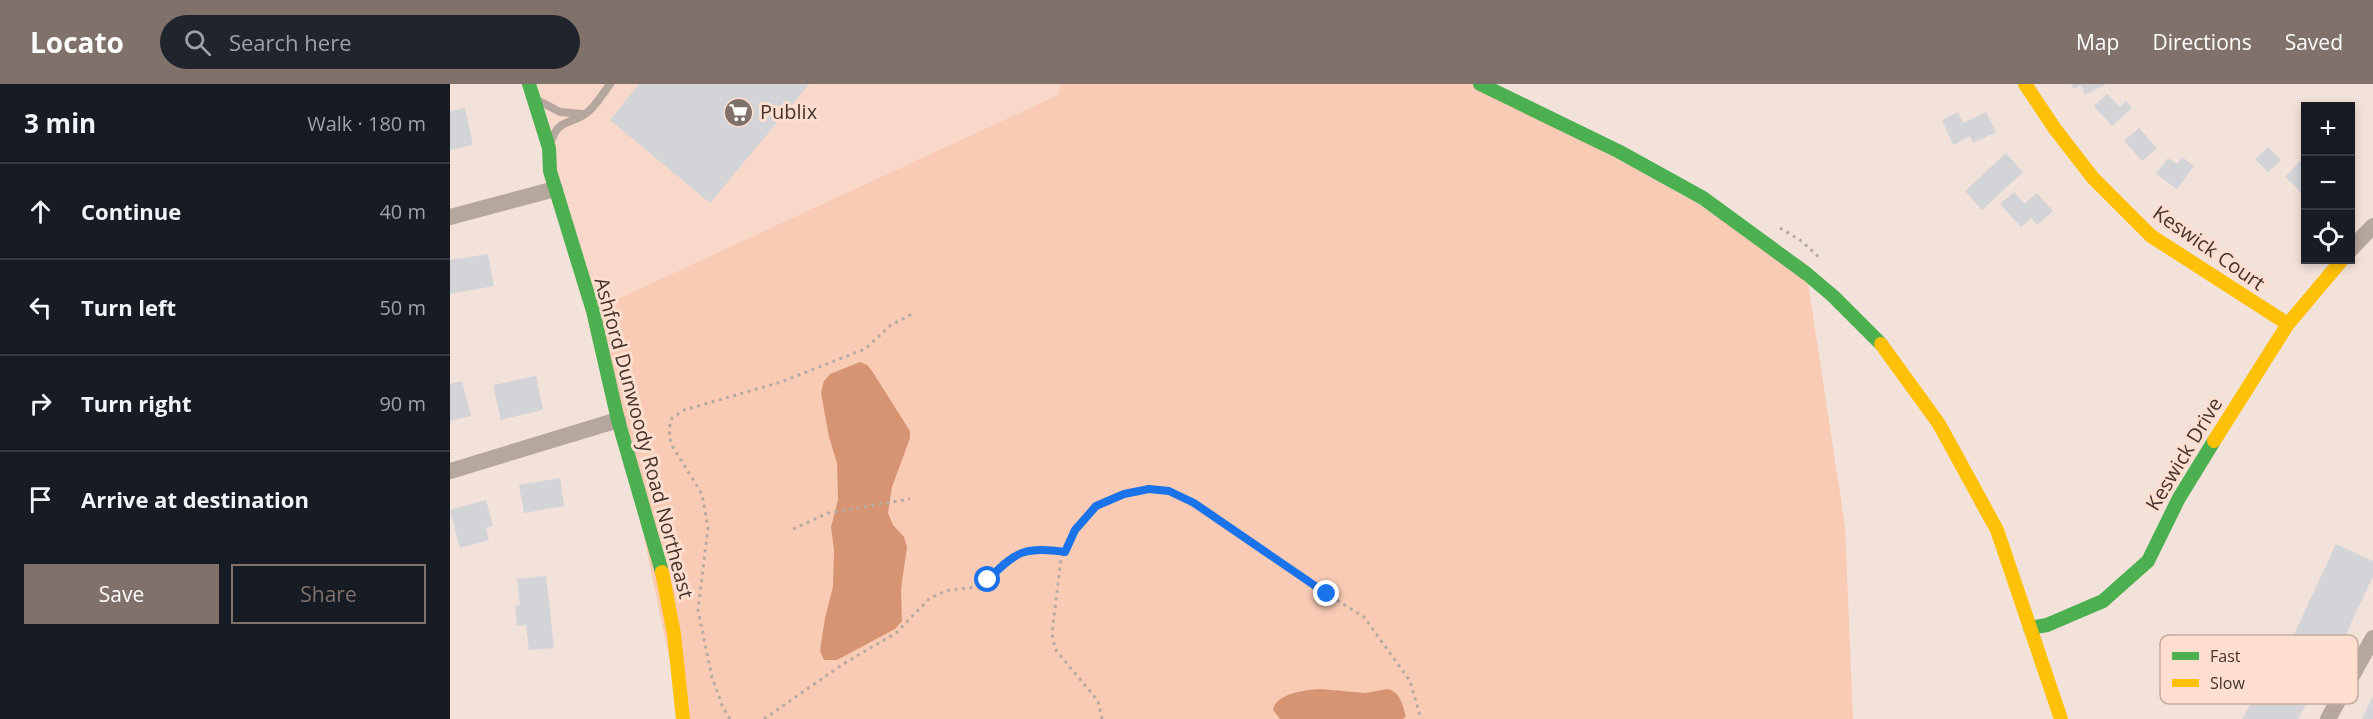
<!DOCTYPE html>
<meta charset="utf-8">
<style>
body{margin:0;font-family:"Open Sans",sans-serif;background:#20242c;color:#f1f3f6}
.controls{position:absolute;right:18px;top:18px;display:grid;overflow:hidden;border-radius:0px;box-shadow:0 3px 9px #0003}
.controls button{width:54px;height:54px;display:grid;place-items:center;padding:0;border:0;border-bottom:2px solid #363941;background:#171b24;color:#f1f3f6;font:30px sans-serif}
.stop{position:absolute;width:18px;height:18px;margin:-14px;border:4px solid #1a73e8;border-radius:50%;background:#fff}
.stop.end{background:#1a73e8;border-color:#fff;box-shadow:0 2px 6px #0008}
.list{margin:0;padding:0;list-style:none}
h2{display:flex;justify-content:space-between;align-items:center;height:78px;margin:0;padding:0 24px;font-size:26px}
h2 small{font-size:20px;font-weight:400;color:#9ea1a6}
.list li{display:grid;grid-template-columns:39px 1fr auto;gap:18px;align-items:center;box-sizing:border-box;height:96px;padding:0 24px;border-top:2px solid #363941}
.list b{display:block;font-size:22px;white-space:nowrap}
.list em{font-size:20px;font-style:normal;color:#9ea1a6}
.actions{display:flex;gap:12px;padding:18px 24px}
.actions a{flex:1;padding:14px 0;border:2px solid #80716a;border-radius:0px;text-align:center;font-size:21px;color:#80716a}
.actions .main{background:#80716a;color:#fff}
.icon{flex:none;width:33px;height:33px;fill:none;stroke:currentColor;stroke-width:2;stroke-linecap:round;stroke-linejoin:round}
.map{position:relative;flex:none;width:1923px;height:635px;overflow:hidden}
header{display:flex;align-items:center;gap:36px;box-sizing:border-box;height:84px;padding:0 30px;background:#80716a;color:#fff}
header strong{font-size:28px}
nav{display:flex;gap:33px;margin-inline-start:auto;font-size:21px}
.search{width:420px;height:54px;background:#20242c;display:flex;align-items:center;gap:15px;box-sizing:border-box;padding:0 21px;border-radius:33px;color:#9ea1a6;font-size:22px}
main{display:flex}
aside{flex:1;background:#171b24}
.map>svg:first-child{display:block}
</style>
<header>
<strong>Locato</strong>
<div class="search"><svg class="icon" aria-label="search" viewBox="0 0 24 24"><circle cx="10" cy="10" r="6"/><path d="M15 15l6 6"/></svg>Search here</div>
<nav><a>Map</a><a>Directions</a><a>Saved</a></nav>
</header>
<main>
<aside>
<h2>3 min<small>Walk · 180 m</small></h2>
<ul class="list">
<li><svg class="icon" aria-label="ahead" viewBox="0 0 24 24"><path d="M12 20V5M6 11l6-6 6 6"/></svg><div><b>Continue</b></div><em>40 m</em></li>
<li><svg class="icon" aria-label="left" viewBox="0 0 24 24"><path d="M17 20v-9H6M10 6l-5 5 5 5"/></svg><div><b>Turn left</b></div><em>50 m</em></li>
<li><svg class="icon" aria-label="right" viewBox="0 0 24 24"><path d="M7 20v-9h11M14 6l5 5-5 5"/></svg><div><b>Turn right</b></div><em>90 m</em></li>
<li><svg class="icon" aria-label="arrive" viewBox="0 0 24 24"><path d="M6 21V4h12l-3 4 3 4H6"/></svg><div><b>Arrive at destination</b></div></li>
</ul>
<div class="actions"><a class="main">Save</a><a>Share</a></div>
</aside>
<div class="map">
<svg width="1923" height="635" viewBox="0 0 1923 635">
<rect width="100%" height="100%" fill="#f2e2da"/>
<path fill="#f8d8c8" d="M81,0H611L608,11L146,225Z"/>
<path fill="#f9cbb5" d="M611,0H1032L1355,179L1395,442L1403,635H232L146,225L608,11Z"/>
<path fill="#d69472" d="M410,278L417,281L422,287L460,347V354L442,403L438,429L443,441L454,453L457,463L451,505L452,537L445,545L387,576H374L370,567L375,534L383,503L384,466L381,443L388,416L387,379L379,353L371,309L374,297L380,290Z
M870,605L915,609L938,605C951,609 952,620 956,632L953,635H830L823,626C826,609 856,606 870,605Z"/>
<path fill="#d2d4d8" d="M189,0H359L260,119L160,36Z
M1621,0H1656L1635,11L1631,1L1623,5Z
M1657,10L1670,23L1676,17L1682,24L1662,42L1644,22Z
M15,24L23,61L0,66V27Z
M1508,28L1513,39L1536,28L1546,48L1523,59L1520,52L1503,61L1492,36Z
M1689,44L1707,64L1692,77L1674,57Z
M1818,63L1831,76L1818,88L1805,75Z
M1556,69L1573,88L1532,126L1515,107Z
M1732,73L1744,82L1727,105L1706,90L1718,74L1727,80Z
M1853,74L1856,76V113L1835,93Z
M1564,108L1574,120L1587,109L1603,127L1587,141L1581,134L1571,143L1550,120Z
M38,170L44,202L0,210V176Z
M86,292L93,326L51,336L43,301Z
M12,297L21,332L0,337V300Z
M110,394L114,422L74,429L69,401Z
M36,416L43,442L36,444L39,456L10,464L0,426Z
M1886,460L1923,477V492L1878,589L1835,570Z
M96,492L104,564L79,566L76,541L67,542L65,522L70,521L67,495Z
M1825,577L1867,601L1848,635H1792Z
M1923,612V635H1912Z"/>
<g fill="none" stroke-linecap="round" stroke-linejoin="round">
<path stroke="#b6aba4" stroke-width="3" stroke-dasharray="3 4.5" stroke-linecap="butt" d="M1330,144L1350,156L1370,174
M343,445L378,429L460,415
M280,635L273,624L262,593L248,526L258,444L252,410L221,360L219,345L222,334L234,326L331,298L415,265L441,241L462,230
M314,635L393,580L446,549L478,516L488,510L500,506L528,503L569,468L596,465L615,468
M652,635L648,617L605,565L602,549L611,475L625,446L647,422L674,410L699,405L719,407L744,419L877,510L914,533L960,597L971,635"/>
<path stroke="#b5a69e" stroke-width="8" d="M91,18L110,28L132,30
M102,55C109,35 121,40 135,30C145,24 153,9 160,0"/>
<path stroke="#b5a69e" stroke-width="16" d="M0,133L105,105
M1900,166L1923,142
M0,387L168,336
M1878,635L1923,554"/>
<path stroke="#4caf50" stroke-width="14" d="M79,0L99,64L100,87L143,227L168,336L212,488
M1030,0L1168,67L1253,114L1357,190L1383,212L1431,260
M1580,544L1597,541L1653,517L1698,477L1729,414L1764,357"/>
<path stroke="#ffc107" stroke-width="14" d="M1575,0L1605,45L1643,94L1701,152L1838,240
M1431,260L1489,340L1547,446L1611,635
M1764,357L1838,240L1892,176
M212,488L224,550L233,635"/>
</g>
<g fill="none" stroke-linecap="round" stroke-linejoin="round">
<path stroke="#1a73e8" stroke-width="8" d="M538,496C565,467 576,462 615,468L625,446L646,422L674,410L699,405L719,407L744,419L877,510"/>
</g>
<defs>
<symbol id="supermarket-disc" viewBox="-11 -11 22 22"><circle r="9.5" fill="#80716a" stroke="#fddecf"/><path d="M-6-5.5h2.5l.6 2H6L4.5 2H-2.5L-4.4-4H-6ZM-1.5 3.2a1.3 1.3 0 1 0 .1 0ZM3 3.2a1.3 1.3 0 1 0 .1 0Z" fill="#fff"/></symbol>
</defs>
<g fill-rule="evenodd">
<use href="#supermarket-disc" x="272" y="12" width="33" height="33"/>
</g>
<g text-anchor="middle" stroke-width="6" stroke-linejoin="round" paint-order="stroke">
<g font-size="20" fill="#43342d" stroke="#fddecf" text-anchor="start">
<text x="310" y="35">Publix</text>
</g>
<g font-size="20" fill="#43342d" stroke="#fddecf">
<text transform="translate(1759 164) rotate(35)" y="7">Keswick Court</text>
<text transform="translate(194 354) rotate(75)" y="7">Ashford Dunwoody Road Northeast</text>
<text transform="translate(1734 370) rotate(-59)" y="7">Keswick Drive</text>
</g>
</g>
<rect x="1710" y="551" width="198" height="69" rx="9" fill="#fddecf" stroke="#c5ab9e" stroke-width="1.5"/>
<rect x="1722" y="568" width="27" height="8" fill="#4caf50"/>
<rect x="1722" y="595" width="27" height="8" fill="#ffc107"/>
<g font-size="16" fill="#43342d">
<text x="1760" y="578">Fast</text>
<text x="1760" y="605">Slow</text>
</g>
</svg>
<div class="controls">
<button>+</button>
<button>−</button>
<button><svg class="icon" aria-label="locate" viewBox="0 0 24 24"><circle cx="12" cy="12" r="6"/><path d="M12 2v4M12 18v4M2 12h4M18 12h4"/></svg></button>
</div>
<div class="stop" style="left:538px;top:496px"></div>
<div class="stop end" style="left:877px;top:510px"></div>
</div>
</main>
